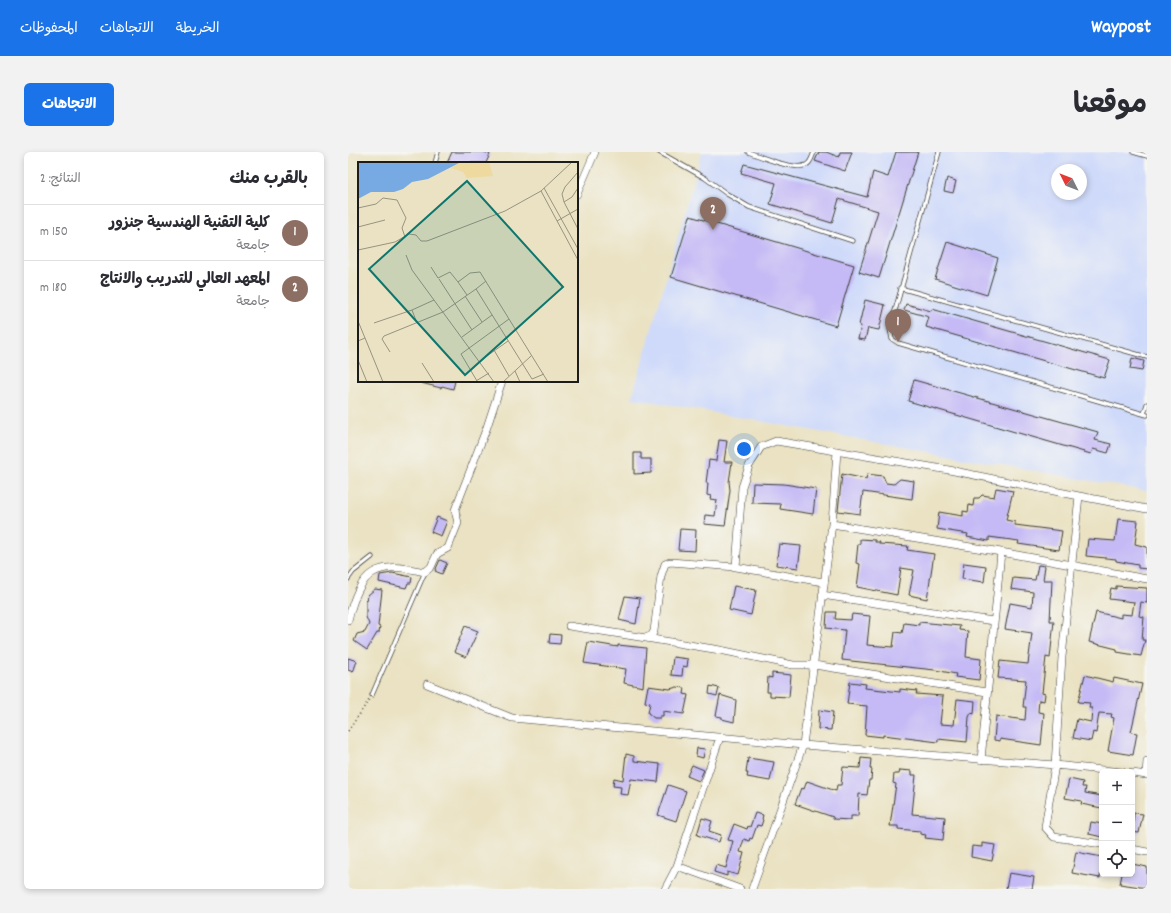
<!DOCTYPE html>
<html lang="ar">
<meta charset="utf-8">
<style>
body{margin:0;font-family:Dekko,"Playpen Sans Arabic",sans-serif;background:#f2f2f3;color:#2b2b33;direction:rtl}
.controls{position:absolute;right:12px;bottom:12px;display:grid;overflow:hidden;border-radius:6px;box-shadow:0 2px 6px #0003}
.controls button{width:36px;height:36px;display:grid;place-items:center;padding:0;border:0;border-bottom:1px solid #e1e1e2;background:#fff;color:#2b2b33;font:20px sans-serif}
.compass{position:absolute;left:703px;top:12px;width:36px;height:36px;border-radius:50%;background:#fff;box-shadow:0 2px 6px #0003;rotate:312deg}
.you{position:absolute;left:396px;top:297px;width:14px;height:14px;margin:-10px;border:3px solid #fff;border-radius:50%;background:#1a73e8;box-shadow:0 0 0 6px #1a73e833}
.badge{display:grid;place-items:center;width:26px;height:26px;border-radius:50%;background:#1a73e8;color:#fff;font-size:13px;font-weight:700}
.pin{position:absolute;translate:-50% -33px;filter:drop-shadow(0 1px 2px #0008)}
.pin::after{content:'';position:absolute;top:21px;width:14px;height:12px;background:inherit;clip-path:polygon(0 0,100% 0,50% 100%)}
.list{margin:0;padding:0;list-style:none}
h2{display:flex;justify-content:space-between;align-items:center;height:52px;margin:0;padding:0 16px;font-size:17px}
h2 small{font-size:13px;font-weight:400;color:#7c7c81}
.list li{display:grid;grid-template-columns:26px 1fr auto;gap:12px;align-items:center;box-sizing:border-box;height:56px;padding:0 16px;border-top:1px solid #e1e1e2}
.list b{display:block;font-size:15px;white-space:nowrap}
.list p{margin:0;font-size:13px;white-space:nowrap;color:#7c7c81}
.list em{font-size:13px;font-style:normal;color:#7c7c81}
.icon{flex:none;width:22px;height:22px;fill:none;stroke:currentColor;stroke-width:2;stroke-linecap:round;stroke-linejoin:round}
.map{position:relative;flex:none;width:799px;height:737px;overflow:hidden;direction:ltr;border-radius:6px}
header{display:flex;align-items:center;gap:24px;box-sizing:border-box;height:56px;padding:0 20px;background:#1a73e8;color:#fff}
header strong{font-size:19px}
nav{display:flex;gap:22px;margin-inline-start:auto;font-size:14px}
.intro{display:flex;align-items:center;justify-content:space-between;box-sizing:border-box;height:96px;padding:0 24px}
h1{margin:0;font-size:28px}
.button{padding:10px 18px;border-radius:6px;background:#1a73e8;color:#fff;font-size:14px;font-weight:700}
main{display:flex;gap:24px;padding:0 24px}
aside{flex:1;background:#fff;border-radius:6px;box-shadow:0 2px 6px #0003}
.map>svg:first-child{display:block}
</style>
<header>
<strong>Waypost</strong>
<nav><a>الخريطة</a><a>الاتجاهات</a><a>المحفوظات</a></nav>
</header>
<div class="intro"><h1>موقعنا</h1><a class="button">الاتجاهات</a></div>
<main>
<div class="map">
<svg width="799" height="737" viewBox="0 0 799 737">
<rect width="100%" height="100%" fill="#f6f6f2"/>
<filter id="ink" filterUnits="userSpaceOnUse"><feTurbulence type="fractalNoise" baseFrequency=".025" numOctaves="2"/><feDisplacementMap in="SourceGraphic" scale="8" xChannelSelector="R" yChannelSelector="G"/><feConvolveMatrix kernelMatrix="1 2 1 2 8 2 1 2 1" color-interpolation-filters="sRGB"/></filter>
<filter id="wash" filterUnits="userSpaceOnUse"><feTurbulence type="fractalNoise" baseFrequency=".012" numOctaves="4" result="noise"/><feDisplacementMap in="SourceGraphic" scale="16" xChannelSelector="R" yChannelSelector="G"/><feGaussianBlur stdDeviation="0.9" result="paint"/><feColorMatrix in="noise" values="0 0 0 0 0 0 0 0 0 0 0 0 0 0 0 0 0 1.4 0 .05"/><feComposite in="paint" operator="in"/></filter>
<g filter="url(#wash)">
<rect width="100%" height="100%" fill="#eae2c2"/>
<path fill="#cfdafa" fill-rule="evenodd" d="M354,0H799V339L284,246ZM709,18H733V42H709Z"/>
<g id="blocks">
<path fill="#c5baf5" d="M104,0H136L142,2L138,11H99Z
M471,0H478L491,5L492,0H504L497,19L467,9Z
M548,0H570L531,126L511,120L530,59L491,47L484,71L422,52L428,31L393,21L396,12L519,45L525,20L540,25Z
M599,26L608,29L605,41L596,39Z
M342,64L506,113L488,174L323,125Z
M599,90L650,106L639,143L587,127Z
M517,148L537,153L531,178L520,176L517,188L510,187L513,174L511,173Z
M558,152L583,159L584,157L762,208L756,226L578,175L581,165L556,158Z
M784,206L796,209L794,219L782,217Z
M566,228L750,280L747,288L763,292L760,301L745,297L743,302L560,249Z
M73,229H107L105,237L94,234L93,236L73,231Z
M371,288L379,289L376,310H384L381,330L382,338L377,374L356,372L357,363L367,364L369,348L362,347L363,344L359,343L360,331H358L361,308L368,309Z
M286,301H293V307H303V321L286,322Z
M494,322L518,327L519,322L535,324L538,331L546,332L552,327L566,329L564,347L515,340L512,362L490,359Z
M405,331L436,332L468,337L465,362L432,357L433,352L404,351Z
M648,336L665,339L658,368L667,370V373L714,379L711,398L670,392L671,389L641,385V389L619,385L620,382L589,377L591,360L615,364V359L620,360L621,353L625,354L626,346H631L634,343L646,345Z
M89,365L99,369L93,384L83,380Z
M770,367L790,369L787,392L799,395V417L790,416V413L768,409V407L738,404L740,387L767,389Z
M332,377L348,378L347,399L330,398Z
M512,387L527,388V390H532L531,392L560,394L559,398L586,402L579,447L561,443L566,418L553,416L549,443L509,435L512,412L508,411L510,392H512Z
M431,392L453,394L450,416L428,413Z
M92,408L99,411L94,422L87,419Z
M616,411L638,414L636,430L614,427Z
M690,413L697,414L695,428H704L702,469H706L702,506L698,505L694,541L697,542L696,549L691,548L690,560L696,561L693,593L652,587V589L646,588L648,564L677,568L678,555H675L678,528L650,526L652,509L680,512L684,481L657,477L662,451L684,455L685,440L663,437L665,426L687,428Z
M44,421L64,425L63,431H60L58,436L31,430L32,423Z
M386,434L408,438L403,463L381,458Z
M768,434L799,436V451L793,450L791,464L796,465L794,488H797L793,504L769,500V497L741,490L748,460L773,466V462L784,463L786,450L761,447L763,436L768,437Z
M27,437L34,438L30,474L32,475L31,481H29L19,498L6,489L9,482L17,480L21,472L18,465V448L19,449L20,443Z
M277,444L292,446L288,472L271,468Z
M479,460H488L487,467L503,468L504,462L522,464L519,493L545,495L547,480L554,481L556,471L571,473V470L612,474L611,478L620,479L618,505L633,507L631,528L607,525L608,522L587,518L494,508L497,478L478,476Z
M117,474L130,479L118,505L106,500Z
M202,482L213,483L212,492L201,491Z
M240,490L270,495V493L298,496L295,535L276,531L278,517L236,511Z
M325,505L340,507L339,515L335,514L334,524L323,523Z
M0,506L9,509L5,520L0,518Z
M424,521L443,523L441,545L422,544V540H419L420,525L424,526Z
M737,523L765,530L766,526L794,532L783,580L789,581L785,603L760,599L766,566L763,565L764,562L751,561L748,581L745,580L743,589L725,586L729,567L743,570L744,556H741L742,551L730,550Z
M502,530L518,532L517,536L552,540V537L569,539L568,542L595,544L592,572L606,573L609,547L627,549L626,562L623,561L621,565L619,590L590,587V590L535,583V585L517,583L519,554L499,552Z
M300,534L322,537L329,535L337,536L336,542L340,543L336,562L315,559V564H312V566H306L300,561L302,551L297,550Z
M362,534L371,536L369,544L361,542Z
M372,543L388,548L386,570L374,567V565L368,564Z
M471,558L485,560L483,578L470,577Z
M349,596L357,597L355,606L348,604Z
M278,602L286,604V609L312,612L310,630L283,627L280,643L272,642L273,635L265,634L266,626L275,628Z
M400,606L426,610L422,629L399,625L400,621H398Z
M513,606L523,607L522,617H524L523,628H521L519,643L511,642L510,664H503V668L485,667V665L447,652L453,636L456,637L459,629L488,639L489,633H493L495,615L512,616Z
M344,613L356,618L351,629L339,624Z
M552,618L564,619V623H568L564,662L597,665L595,688L577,686L578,683L572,682V679L550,677V674H542L548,632L545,631L546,622H551Z
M721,627L735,630L734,635H738L737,641L754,644V656L733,652L734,649L717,646Z
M320,633L338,639L328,669L310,663Z
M407,661L415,663L414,667L415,668L413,674L409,673L404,687L402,686L401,689L396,687L392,700L396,701L390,723L379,720V724L366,720L368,713L378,716L385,689L380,688L386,672L399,677L400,674L402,675Z
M786,661L795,662L791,681L784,680Z
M354,666L364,669L361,679L373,683L371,690L349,683Z
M743,670L754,672V685L741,682Z
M634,691L647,693L644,709L623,705L624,694L634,695Z
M728,700L754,705L752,726L724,721Z
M784,712L799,715V736L772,732L774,722H784Z
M661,721L686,725L684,737H658Z"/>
</g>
</g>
<g filter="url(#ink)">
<use href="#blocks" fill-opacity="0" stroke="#3b3a35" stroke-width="1"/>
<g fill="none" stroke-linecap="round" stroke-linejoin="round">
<defs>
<path id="service" d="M311,0L357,26L379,42L401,55L505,89
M400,0C412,4 446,19 458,13C463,11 464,5 466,0
M591,0L542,177L544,187L550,191L799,263
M785,0L799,4
M87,11L90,0
M552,136L799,205
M796,262L799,252
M0,427L5,420L24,405
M24,543L77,420"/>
<path id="minor" d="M229,42L247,0
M484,372L489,299
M388,415L475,430
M474,443L645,469
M0,468C13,418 27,408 77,420L83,415L89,402L100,396L110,371L107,358L139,275L154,229
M221,474L298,486L304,483L306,479L313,424L317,412L322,410L388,415L394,335L401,314L413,295L428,289L601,318L731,344
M298,486L372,498L445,513H466L639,540
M79,532L164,566L455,593L707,613L774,620
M633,608L653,400
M784,621L799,623
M798,623L799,609
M754,692L706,685L697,675L707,613L714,505L731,344L799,357
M784,697L799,700
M329,714L372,585
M317,737L329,714L392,737
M404,737L455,593L484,372L653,400L799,427"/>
</defs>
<use href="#service" stroke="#3b3a35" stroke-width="5"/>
<use href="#minor" stroke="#3b3a35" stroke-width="8"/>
<path stroke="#3b3a35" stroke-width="1.5" stroke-dasharray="1 3" stroke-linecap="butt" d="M0,579L21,548"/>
<use href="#service" stroke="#fff" stroke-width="3.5"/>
<use href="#minor" stroke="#fff" stroke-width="7"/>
</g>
</g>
<g transform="translate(10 10)">
<rect width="220" height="220" fill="#eae2c2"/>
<path d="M103,0H131L135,14L109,16L105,10L93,6Z" fill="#eeda9e"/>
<path d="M0,0H103L70,17L54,20L45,27L36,30H13L0,37Z" fill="#77aae3"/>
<path fill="none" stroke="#989380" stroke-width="1" d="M220,10L207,25L204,32L206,40L220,67M186,26L220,87M183,29L220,98M206,40L214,35L220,26M0,46L18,42L25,36L39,38L48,56L44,66L47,75M199,59L220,47M0,65L27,58M0,88L37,80L51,72L58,73L63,79H69L147,49L183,29L214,0M48,93L54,108L136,220M73,105L80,116L92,110L100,120L112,111L122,110L151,157M81,117L114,168M100,120L109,133M118,127L128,119M107,134L124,160M54,148L76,138M0,159L7,176M16,161L54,148L59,161M104,175L134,153M0,179L7,176L25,220M136,188L151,214M32,190L24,177L26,174L85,150L118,127L174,217L186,212M0,198L9,220M122,199L150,179M64,201L76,220M157,209L162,220M118,219L131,211M119,219L103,192L151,157L190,220M145,220L173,194"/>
<path fill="#0f766e" fill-opacity="0.15" stroke="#0f766e" stroke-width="2" d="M109,19L205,125L107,213L11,107Z"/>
<rect width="220" height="220" fill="none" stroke="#1c1c1c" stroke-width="2"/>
</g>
</svg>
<div class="controls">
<button>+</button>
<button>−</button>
<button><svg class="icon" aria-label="locate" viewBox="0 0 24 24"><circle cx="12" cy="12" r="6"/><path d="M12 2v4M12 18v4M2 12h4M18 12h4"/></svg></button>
</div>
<svg class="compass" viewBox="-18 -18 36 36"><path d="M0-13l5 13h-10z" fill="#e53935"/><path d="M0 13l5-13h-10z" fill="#7c7c81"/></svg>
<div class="you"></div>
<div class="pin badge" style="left:550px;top:190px;background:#8d6e63">1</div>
<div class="pin badge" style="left:365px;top:78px;background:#8d6e63">2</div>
</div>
<aside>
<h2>بالقرب منك<small>النتائج: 2</small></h2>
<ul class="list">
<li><span class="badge" style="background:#8d6e63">1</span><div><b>كلية التقنية الهندسية جنزور</b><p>جامعة</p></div><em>150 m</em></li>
<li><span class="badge" style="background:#8d6e63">2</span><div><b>المعهد العالي للتدريب والانتاج</b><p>جامعة</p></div><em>180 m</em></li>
</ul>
</aside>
</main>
